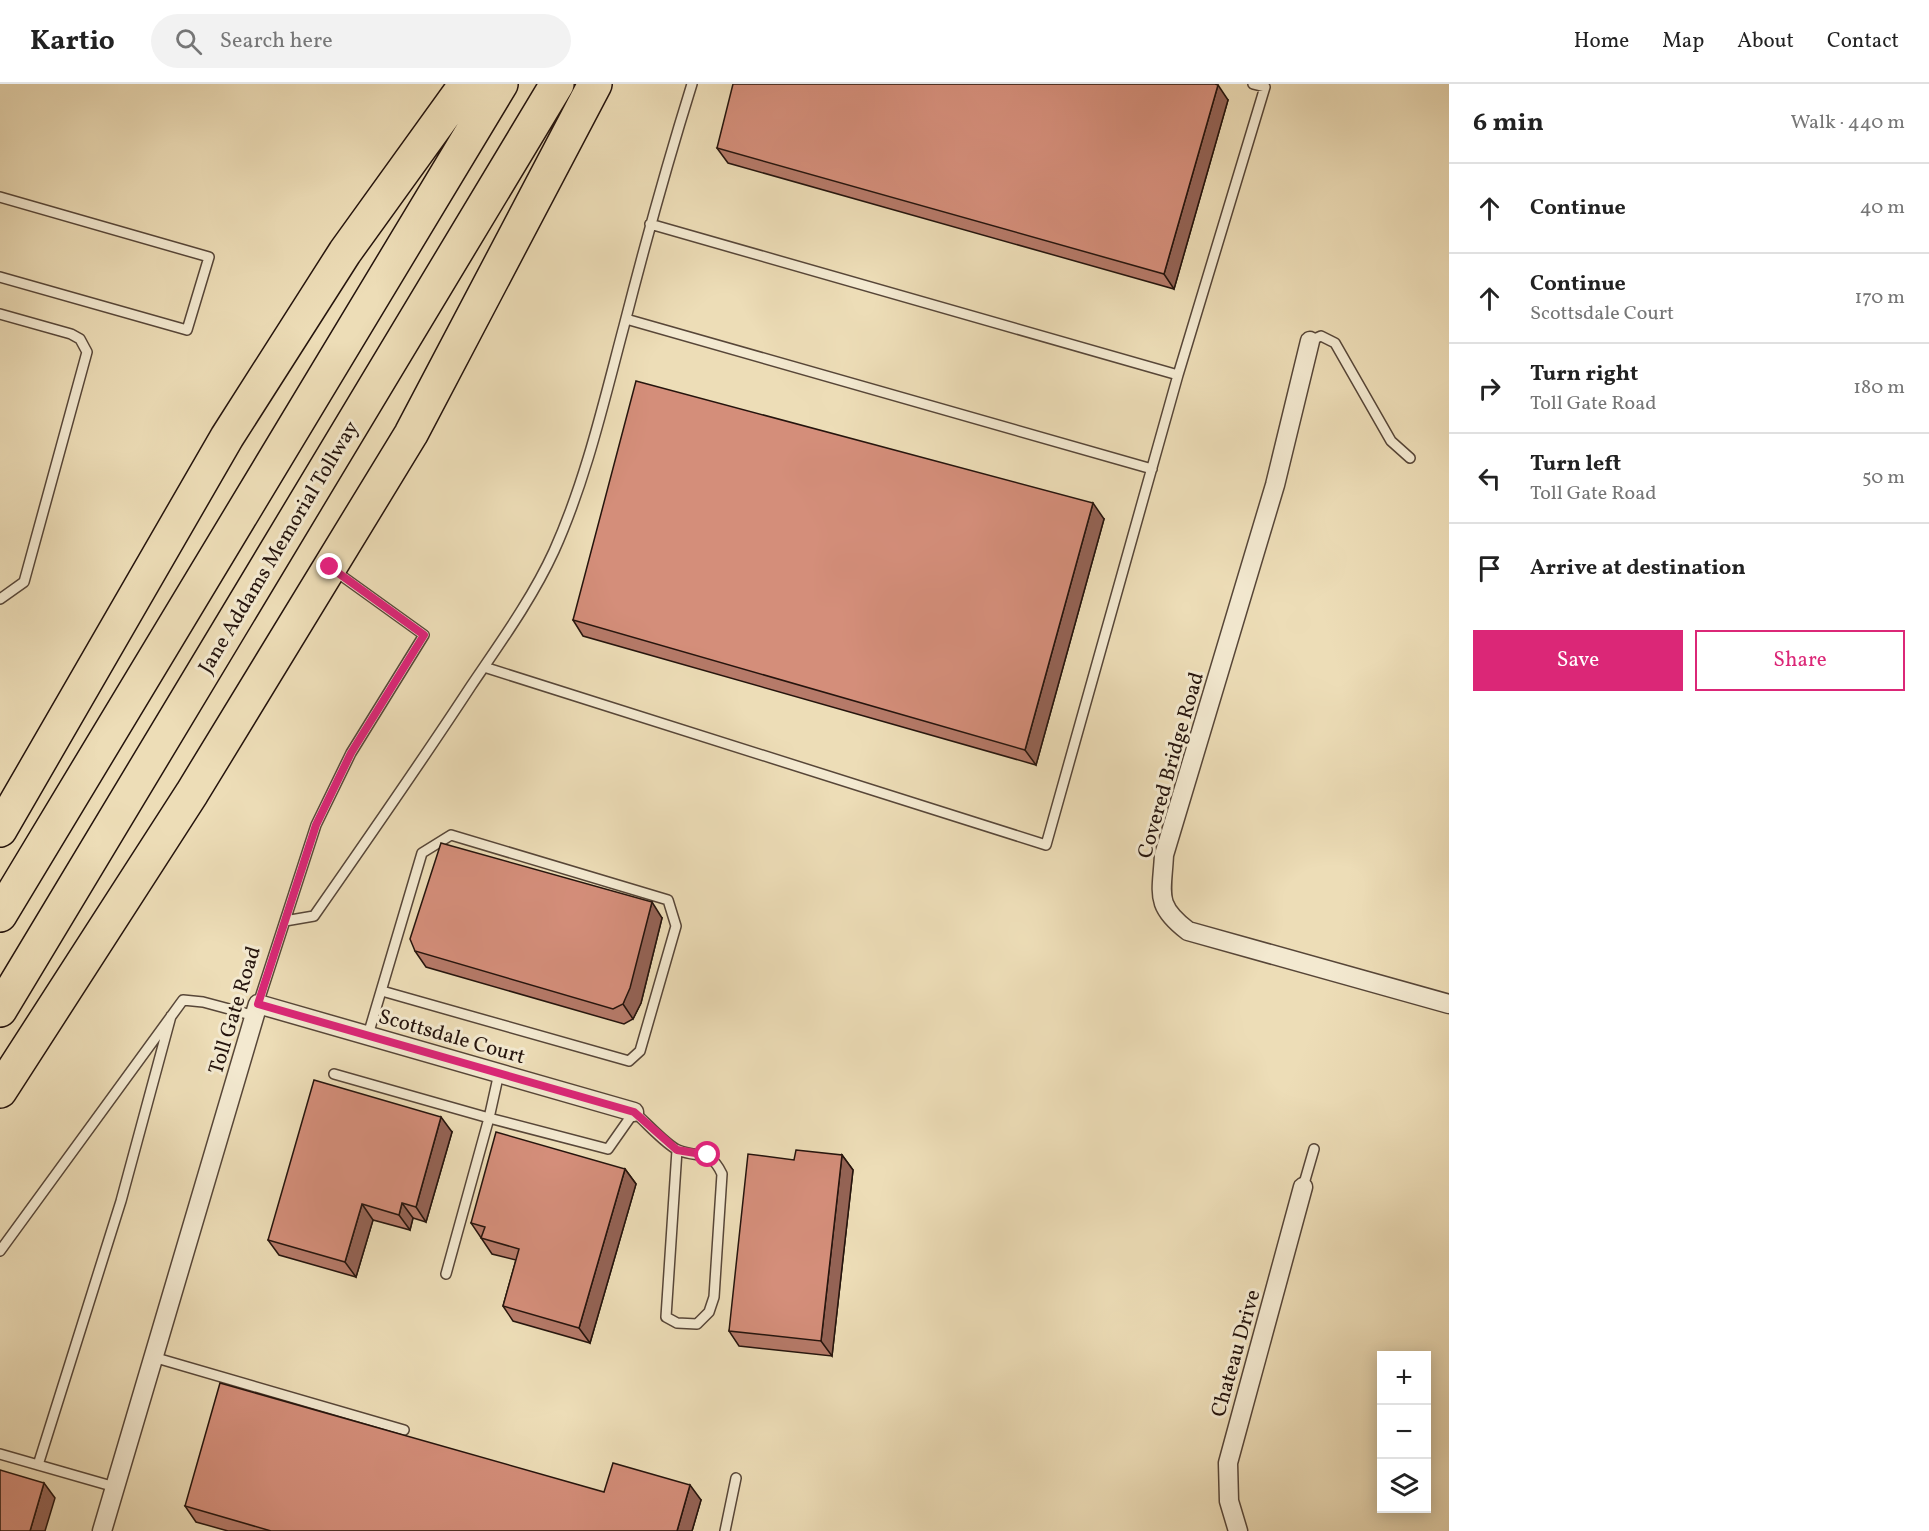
<!DOCTYPE html>
<meta charset="utf-8">
<style>
body{margin:0;font-family:Vollkorn,serif;background:#f2f2f2;color:#222}
.controls{position:absolute;right:18px;bottom:18px;display:grid;overflow:hidden;border-radius:0px;box-shadow:0 3px 15px #0003}
.controls button{width:54px;height:54px;display:grid;place-items:center;padding:0;border:0;border-bottom:2px solid #e0e0e0;background:#fff;color:#222;font:30px sans-serif}
.stop{position:absolute;width:18px;height:18px;margin:-14px;border:4px solid #db2777;border-radius:50%;background:#fff}
.stop.end{background:#db2777;border-color:#fff;box-shadow:0 2px 6px #0008}
.list{margin:0;padding:0;list-style:none}
h2{display:flex;justify-content:space-between;align-items:center;height:78px;margin:0;padding:0 24px;font-size:26px}
h2 small{font-size:20px;font-weight:400;color:#767676}
.list li{display:grid;grid-template-columns:39px 1fr auto;gap:18px;align-items:center;box-sizing:border-box;height:90px;padding:0 24px;border-top:2px solid #e0e0e0}
.list b{display:block;font-size:22px;white-space:nowrap}
.list p{margin:0;font-size:20px;white-space:nowrap;color:#767676}
.list em{font-size:20px;font-style:normal;color:#767676}
.actions{display:flex;gap:12px;padding:18px 24px}
.actions a{flex:1;padding:14px 0;border:2px solid #db2777;border-radius:0px;text-align:center;font-size:21px;color:#db2777}
.actions .main{background:#db2777;color:#fff}
.icon{flex:none;width:33px;height:33px;fill:none;stroke:currentColor;stroke-width:2;stroke-linecap:round;stroke-linejoin:round}
.map{position:relative;flex:none;width:1449px;height:1447px;overflow:hidden}
header{display:flex;align-items:center;gap:36px;box-sizing:border-box;height:84px;padding:0 30px;background:#fff;border-bottom:2px solid #e0e0e0}
header strong{font-size:28px}
nav{display:flex;gap:33px;margin-inline-start:auto;font-size:21px}
.search{width:420px;height:54px;background:#f2f2f2;display:flex;align-items:center;gap:15px;box-sizing:border-box;padding:0 21px;border-radius:33px;color:#767676;font-size:22px}
main{display:flex}
aside{flex:1;background:#fff}
.map>svg:first-child{display:block}
</style>
<header>
<strong>Kartio</strong>
<div class="search"><svg class="icon" aria-label="search" viewBox="0 0 24 24"><circle cx="10" cy="10" r="6"/><path d="M15 15l6 6"/></svg>Search here</div>
<nav><a>Home</a><a>Map</a><a>About</a><a>Contact</a></nav>
</header>
<main>
<div class="map">
<svg width="1449" height="1447" viewBox="0 0 1449 1447">
<rect width="100%" height="100%" fill="#edddb7"/>
<filter id="stains"><feTurbulence type="fractalNoise" baseFrequency=".00333" numOctaves="4"/><feColorMatrix values="0 0 0 0 .2 0 0 0 0 .09 0 0 0 0 .02 0 0 0 .5 -.17"/></filter>
<radialGradient id="worn" r=".72"><stop offset=".6" stop-color="#630" stop-opacity="0"/><stop offset="1" stop-color="#630" stop-opacity=".3"/></radialGradient>
<g fill="none" stroke-linecap="round" stroke-linejoin="round">
<defs>
<path id="service" d="M0,113L209,173L187,246L0,193
M650,140L1178,291L1265,3L1253,0
M0,230L71,250L80,255L87,268L24,498L0,515
M626,235L1152,385
M1310,257L1321,252L1335,259L1391,357L1410,374
M484,583L1046,761L1178,291
M285,837L314,832C367,756 420,680 471,602C500,559 532,515 554,467C586,396 604,317 624,242C645,160 667,80 692,0
M258,920L316,741L351,669L424,551L335,487
M368,951L422,769L451,751L668,816L676,842L640,967L629,977L382,907
M334,990L489,1034L499,989
M1303,1103L1314,1065
M0,1167L183,916L203,918L255,932
M446,1190L489,1034L608,1065L634,1028C646,1038 666,1061 678,1066C699,1075 710,1064 722,1090L714,1213L709,1228L697,1240L677,1239L666,1233L677,1066
M153,1273L404,1346
M0,1370L115,1403
M38,1381L121,1117L171,932
M725,1447L736,1394"/>
<path id="minor" d="M1310,257L1275,401L1164,771C1162,810 1154,821 1188,847L1449,920
M102,1447L258,920L634,1028
M1238,1447L1229,1417L1228,1379L1303,1103"/>
<path id="motorway" d="M0,746L227,353L345,168L466,0
M0,831L501,0
M0,926L557,0
M0,1007L192,709L411,350L595,0"/>
</defs>
<use href="#service" stroke="#574638" stroke-width="12"/>
<use href="#minor" stroke="#574638" stroke-width="21"/>
<use href="#motorway" stroke="#25140d" stroke-width="36"/>
<use href="#service" stroke="#f3e9d0" stroke-width="9"/>
<use href="#minor" stroke="#f3e9d0" stroke-width="18"/>
<use href="#motorway" stroke="#edddb7" stroke-width="33"/>
</g>
<path fill="#b67a69" stroke="#25140d" stroke-width="1.5" d="M1228,16L1174,205L728,79L717,64Z
M1104,435L1036,681L583,552L573,536Z
M662,834L641,919L633,935L624,940L426,883L415,867Z
M452,1048L426,1138L413,1134L410,1146L373,1136L356,1193L279,1171L268,1156Z
M842,1071L853,1086L832,1272L739,1262L729,1247L794,1076Z
M625,1085L636,1100L590,1259L513,1237L503,1222L516,1176L492,1170L471,1139Z
M604,1408L701,1416L692,1447H228L196,1438L185,1422Z"/>
<path fill="#946355" stroke="#25140d" stroke-width="1.5" d="M1218,1L1228,16L1174,205L1164,190Z
M1093,419L1104,435L1036,681L1025,666Z
M652,818L662,834L641,919L633,935L623,920Z
M441,1033L452,1048L426,1138L416,1123Z
M842,1071L853,1086L832,1272L821,1257Z
M625,1085L636,1100L590,1259L579,1244Z
M402,1119L413,1134L410,1146L399,1131Z
M362,1120L373,1136L356,1193L345,1178Z
M44,1399L55,1414L45,1447H30Z
M690,1401L701,1416L692,1447H677Z"/>
<path fill="#d48e7a" stroke="#25140d" stroke-width="1.5" d="M733,0H1215L1218,1L1164,190L717,64Z
M636,297L1093,419L1025,666L573,536Z
M441,759L652,818L630,904L623,920L613,925L415,867L410,855Z
M314,996L441,1033L416,1123L402,1119L399,1131L362,1120L345,1178L268,1156Z
M496,1048L625,1085L579,1244L503,1222L519,1165L481,1154L485,1143L471,1139Z
M796,1066L842,1071L821,1257L729,1247L748,1070L794,1076Z
M220,1299L604,1408L613,1379L690,1401L677,1447H271L185,1422Z
M0,1386L44,1399L30,1447H0Z"/>
<g fill="none" stroke-linecap="round" stroke-linejoin="round">
<path stroke="#db2777" stroke-width="8" d="M330,483L424,551L351,669L316,741L258,920L634,1028L677,1066L708,1071"/>
</g>
<g text-anchor="middle" stroke-width="6" stroke-linejoin="round" paint-order="stroke">
<g font-size="21" fill="#25140d" stroke="#f3e9d0">
<text transform="translate(278 463) rotate(-59)" y="7">Jane Addams Memorial Tollway</text>
<text transform="translate(1170 681) rotate(-74)" y="7">Covered Bridge Road</text>
<text transform="translate(234 926) rotate(-73)" y="7">Toll Gate Road</text>
<text transform="translate(452 952) rotate(16)" y="7">Scottsdale Court</text>
<text transform="translate(1235 1269) rotate(-74)" y="7">Chateau Drive</text>
</g>
</g>
<rect width="100%" height="100%" filter="url(#stains)"/>
<rect width="100%" height="100%" fill="url(#worn)"/>
</svg>
<div class="controls">
<button>+</button>
<button>−</button>
<button><svg class="icon" aria-label="layers" viewBox="0 0 24 24"><path d="M12 4l9 5-9 5-9-5zM3 14l9 5 9-5"/></svg></button>
</div>
<div class="stop" style="left:708px;top:1071px"></div>
<div class="stop end" style="left:330px;top:483px"></div>
</div>
<aside>
<h2>6 min<small>Walk · 440 m</small></h2>
<ul class="list">
<li><svg class="icon" aria-label="ahead" viewBox="0 0 24 24"><path d="M12 20V5M6 11l6-6 6 6"/></svg><div><b>Continue</b></div><em>40 m</em></li>
<li><svg class="icon" aria-label="ahead" viewBox="0 0 24 24"><path d="M12 20V5M6 11l6-6 6 6"/></svg><div><b>Continue</b><p>Scottsdale Court</p></div><em>170 m</em></li>
<li><svg class="icon" aria-label="right" viewBox="0 0 24 24"><path d="M7 20v-9h11M14 6l5 5-5 5"/></svg><div><b>Turn right</b><p>Toll Gate Road</p></div><em>180 m</em></li>
<li><svg class="icon" aria-label="left" viewBox="0 0 24 24"><path d="M17 20v-9H6M10 6l-5 5 5 5"/></svg><div><b>Turn left</b><p>Toll Gate Road</p></div><em>50 m</em></li>
<li><svg class="icon" aria-label="arrive" viewBox="0 0 24 24"><path d="M6 21V4h12l-3 4 3 4H6"/></svg><div><b>Arrive at destination</b></div></li>
</ul>
<div class="actions"><a class="main">Save</a><a>Share</a></div>
</aside>
</main>
